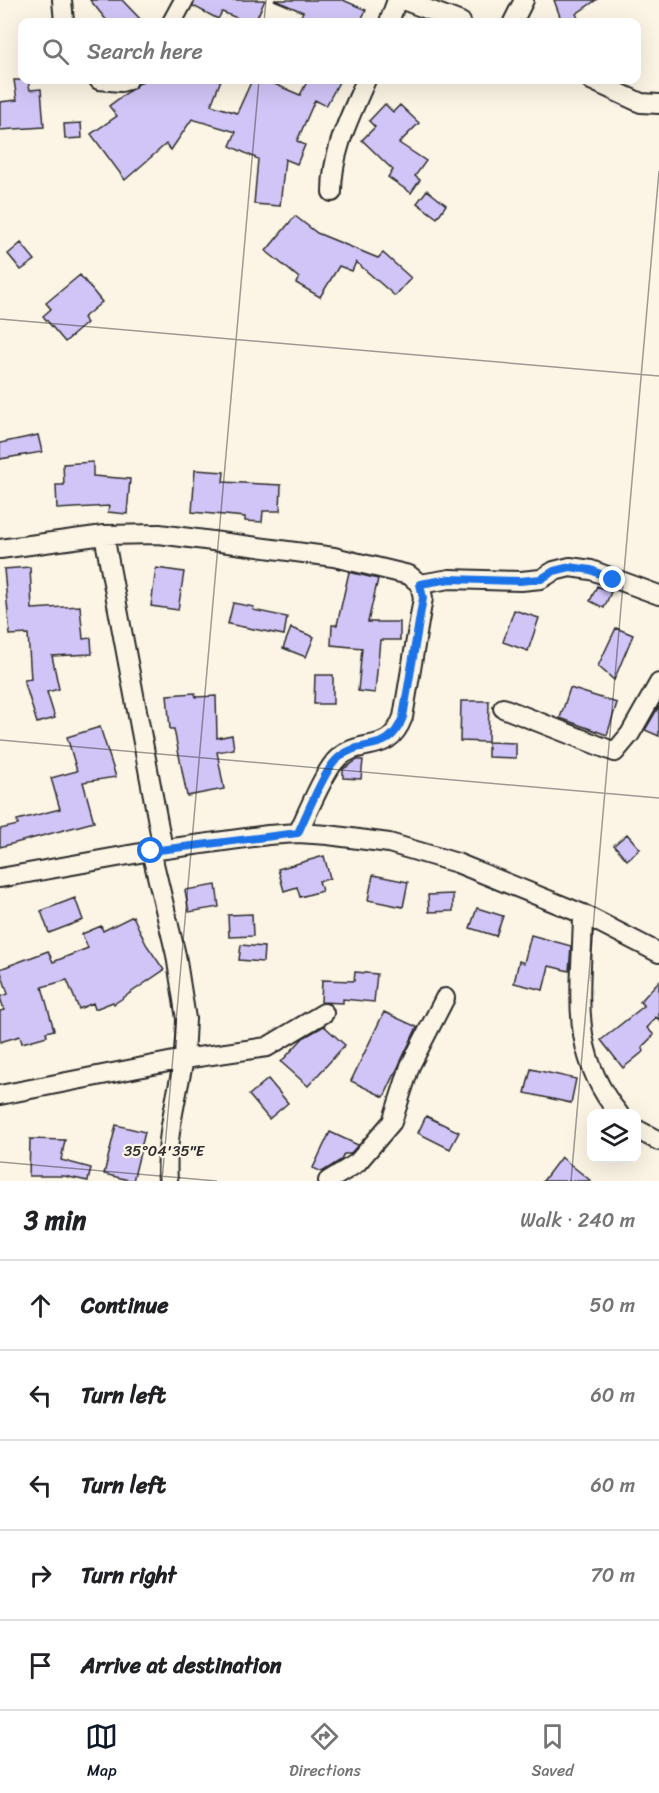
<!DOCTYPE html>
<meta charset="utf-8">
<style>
body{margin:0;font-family:Sriracha,sans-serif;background:#f2f2f2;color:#202124}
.controls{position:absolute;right:18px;bottom:18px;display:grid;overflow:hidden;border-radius:12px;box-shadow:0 6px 24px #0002}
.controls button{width:54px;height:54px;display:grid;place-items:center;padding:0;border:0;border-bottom:2px solid #e0e0e0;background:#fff;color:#202124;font:30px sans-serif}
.stop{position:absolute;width:18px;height:18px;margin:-14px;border:4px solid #1a73e8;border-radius:50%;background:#fff}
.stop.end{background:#1a73e8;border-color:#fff;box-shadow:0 2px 6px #0008}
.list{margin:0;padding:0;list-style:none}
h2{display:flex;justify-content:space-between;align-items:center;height:78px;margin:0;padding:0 24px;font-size:26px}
h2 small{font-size:20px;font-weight:400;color:#757577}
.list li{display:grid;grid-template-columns:39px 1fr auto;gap:18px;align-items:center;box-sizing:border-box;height:90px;padding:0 24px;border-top:2px solid #e0e0e0}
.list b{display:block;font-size:22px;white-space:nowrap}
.list em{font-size:20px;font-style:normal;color:#757577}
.icon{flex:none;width:33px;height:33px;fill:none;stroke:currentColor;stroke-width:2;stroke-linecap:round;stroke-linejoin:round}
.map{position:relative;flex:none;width:659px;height:1181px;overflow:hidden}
.search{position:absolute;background:#fff;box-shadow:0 6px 24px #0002;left:18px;right:18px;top:18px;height:66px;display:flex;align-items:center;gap:15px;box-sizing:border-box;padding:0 21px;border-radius:12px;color:#757577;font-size:22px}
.sheet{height:528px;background:#fff}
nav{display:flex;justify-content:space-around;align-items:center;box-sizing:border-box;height:84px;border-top:2px solid #e0e0e0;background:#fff;font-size:16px;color:#757577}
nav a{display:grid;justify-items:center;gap:3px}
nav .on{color:#111827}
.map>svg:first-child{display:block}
</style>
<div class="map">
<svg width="659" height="1181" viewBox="0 0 659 1181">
<rect width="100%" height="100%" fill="#fcf5e5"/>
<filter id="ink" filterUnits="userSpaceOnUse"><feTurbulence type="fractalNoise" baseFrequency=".0167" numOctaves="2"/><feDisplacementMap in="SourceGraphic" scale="12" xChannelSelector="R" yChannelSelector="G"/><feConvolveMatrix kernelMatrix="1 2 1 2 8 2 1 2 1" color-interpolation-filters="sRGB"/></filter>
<g filter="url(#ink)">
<path fill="#d1c5f7" stroke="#2b2b2b" stroke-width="1.5" d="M90,0H122L143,22H108Z
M195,0H265L255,22H247L222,12L218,19L193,6Z
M274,0H343L366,10L360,22H298L303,12Z
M554,0H596L576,14L580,22H562Z
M14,80H28L30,90L41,89L44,127L0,130V102L17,100Z
M144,80H221L211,105L237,113L252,80H265L300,95L308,80H340L326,106L315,100L297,141L305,145L297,164L285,159L280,206L254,204L258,159L230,146L236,132L192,119L171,150L166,144L125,180L91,134L117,116L109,106Z
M385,104L393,112L400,105L419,123L399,143L426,161L415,176L420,180L411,193L388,177L393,170L362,140L375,127L369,121Z
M81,123L82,138L65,139L64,124Z
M427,190L446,205L437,218L417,203Z
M295,216L317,233L378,258L383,253L411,278L395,296L356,262L352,271L339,266L320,297L296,283L299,278L266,251Z
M21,243L35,260L21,270L8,254Z
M80,275L102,302L83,318L87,323L65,342L43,316L51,309L46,303Z
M38,435L42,452L0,459V443Z
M93,462V476L130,479L127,514L108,512L109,506L57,509L56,485H64L63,464Z
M195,470L224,472L223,482L281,485L280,511H263L262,522L245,521V517L192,512Z
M30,567L32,609L80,606L83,639L91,638L92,654L52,656L59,689L47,692L55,718L37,723L24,680L31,679L28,634L10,635L4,569Z
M156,568L184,572L178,610L151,606Z
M349,572L378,579L368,622H400V640H380L375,693L358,691L362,648L331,645L332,625H337Z
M597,586L611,592L604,608L590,601Z
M233,603L254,607L253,610L287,617L284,635L228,624Z
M514,610L539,618L528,651L503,642Z
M291,628L314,637L306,657L283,648Z
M616,628L633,635L614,680L598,666Z
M315,675H333V704H314Z
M570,688L617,703L607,735L560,718Z
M195,693L196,697L216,696L217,738L232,735L234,749L217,752L224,789L187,796L174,729H170L167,695Z
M461,701H489L488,742L460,741Z
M659,706V736L645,730Z
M100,727L116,777L83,782L94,822L0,847V829L18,825L17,820L60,809L51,778L77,771L67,737Z
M488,742L516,743V758L488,757Z
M357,760H363L361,779L343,778V769Z
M627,834L640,849L627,860L614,845Z
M324,856L330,878L319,881L322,891L300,897L297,887L284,891L278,869Z
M373,875L408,882L403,907L368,900Z
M216,885L219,907L189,912L185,890Z
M453,894V911L429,912L428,895Z
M75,898L83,920L49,933L41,911Z
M477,908L503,916L496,936L470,928Z
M252,914L253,936L229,937L228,915Z
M133,916L146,944L164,970L114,1004L113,1002L95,1009L93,1003L79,1009L67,980L42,987L54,1030L46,1032L47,1036L22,1043L20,1036L0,1042V1011L4,1010L0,997L8,994L0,969L48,951L53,962L88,948L82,934L101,926L103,931Z
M531,935L571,946L569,971L549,966L543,990L514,983L519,961L524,963Z
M241,945L264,947L263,962L239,960Z
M355,972L377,974L374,1002L343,999V1003L321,1002L322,980L354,981Z
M659,981V1020L656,1017L647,1028L654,1035L642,1047L644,1051L623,1068L601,1040L644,1006L640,1002Z
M384,1012L417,1027L384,1097L351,1081Z
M324,1026L345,1045L308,1086L281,1062L303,1038Z
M531,1069L576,1079L571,1103L525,1093Z
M268,1079L288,1103L269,1119L249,1095Z
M426,1116L459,1132L450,1149L418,1133Z
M116,1125L145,1132L133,1181L104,1174Z
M330,1132L358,1145L350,1154H344L341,1160L322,1172L313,1168Z
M30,1139L65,1140L61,1160L91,1168L88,1181L64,1176H29Z
M561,1157L591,1181H543Z"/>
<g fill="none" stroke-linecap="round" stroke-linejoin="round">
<defs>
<path id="minor" d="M62,0L64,22
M403,0L461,22
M172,22L184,0
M389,22L397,0
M513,22L524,0
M99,80L121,82L128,80
M591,80L641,103L659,104
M332,192C332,150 350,117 366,80
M104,535L163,849
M0,549L104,535L159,534L334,557L409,575L420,584L423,598L403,717C388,757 362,736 337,759C325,770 306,816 298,833
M420,584L450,579L521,581L541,579L554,571L570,567L591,570L659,595
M503,708L615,752L630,734L659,683
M0,878L151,851L268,835L298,833L328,835L389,843L457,863L583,914L659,953
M583,914C582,990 567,1050 619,1114
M0,1095L184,1059L186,1019L176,955L151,851
M636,1129L659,1141
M168,1181C165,1140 176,1099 184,1059L267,1047L324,1013
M328,1181L357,1163L392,1122L410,1066L445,998"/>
</defs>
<use href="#minor" stroke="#2b2b2b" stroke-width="22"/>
<use href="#minor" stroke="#fcf5e5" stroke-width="18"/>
</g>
</g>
<g fill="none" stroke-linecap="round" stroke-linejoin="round" filter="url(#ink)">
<path stroke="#1a73e8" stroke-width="8" d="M151,851L298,833C306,816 325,769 337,759C362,736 388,757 403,717L423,598L420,584L450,579L520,581L541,579L554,571L570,567L591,570L613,580"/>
</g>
<path fill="none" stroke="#2b2b2b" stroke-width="1.5" stroke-opacity="0.45" d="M264,22L266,0M0,319L659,376M0,740L659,798M0,1162L217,1181M162,1181L259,80M571,1181L659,171"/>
<g font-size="15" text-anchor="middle" fill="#2b2b2b" stroke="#fcf5e5" stroke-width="4.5" stroke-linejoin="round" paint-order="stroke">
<text x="164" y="1156">35°04'35"E</text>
</g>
</svg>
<div class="controls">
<button><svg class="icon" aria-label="layers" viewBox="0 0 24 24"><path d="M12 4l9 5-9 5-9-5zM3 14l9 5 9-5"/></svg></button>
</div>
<div class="stop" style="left:151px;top:851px"></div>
<div class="stop end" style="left:613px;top:580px"></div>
<div class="search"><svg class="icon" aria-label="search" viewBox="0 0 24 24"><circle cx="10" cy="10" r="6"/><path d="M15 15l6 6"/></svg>Search here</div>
</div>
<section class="sheet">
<h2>3 min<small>Walk · 240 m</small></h2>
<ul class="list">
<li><svg class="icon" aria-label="ahead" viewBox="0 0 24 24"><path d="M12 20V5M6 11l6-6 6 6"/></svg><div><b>Continue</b></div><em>50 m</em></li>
<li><svg class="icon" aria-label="left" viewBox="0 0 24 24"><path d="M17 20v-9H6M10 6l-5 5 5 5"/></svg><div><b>Turn left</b></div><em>60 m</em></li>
<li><svg class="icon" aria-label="left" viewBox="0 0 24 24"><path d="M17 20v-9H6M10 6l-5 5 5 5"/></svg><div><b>Turn left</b></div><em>60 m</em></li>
<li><svg class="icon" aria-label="right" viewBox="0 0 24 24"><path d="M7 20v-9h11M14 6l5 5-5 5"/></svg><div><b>Turn right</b></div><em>70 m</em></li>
<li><svg class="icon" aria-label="arrive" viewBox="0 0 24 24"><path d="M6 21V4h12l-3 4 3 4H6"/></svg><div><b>Arrive at destination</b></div></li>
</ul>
</section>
<nav>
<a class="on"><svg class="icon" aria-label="map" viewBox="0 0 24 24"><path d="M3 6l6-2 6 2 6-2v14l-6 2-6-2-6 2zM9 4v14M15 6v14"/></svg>Map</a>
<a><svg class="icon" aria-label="directions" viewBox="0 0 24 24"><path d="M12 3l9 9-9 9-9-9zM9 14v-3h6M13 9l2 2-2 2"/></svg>Directions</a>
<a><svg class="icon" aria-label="saved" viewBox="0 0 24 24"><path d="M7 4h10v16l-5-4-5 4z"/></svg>Saved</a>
</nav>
